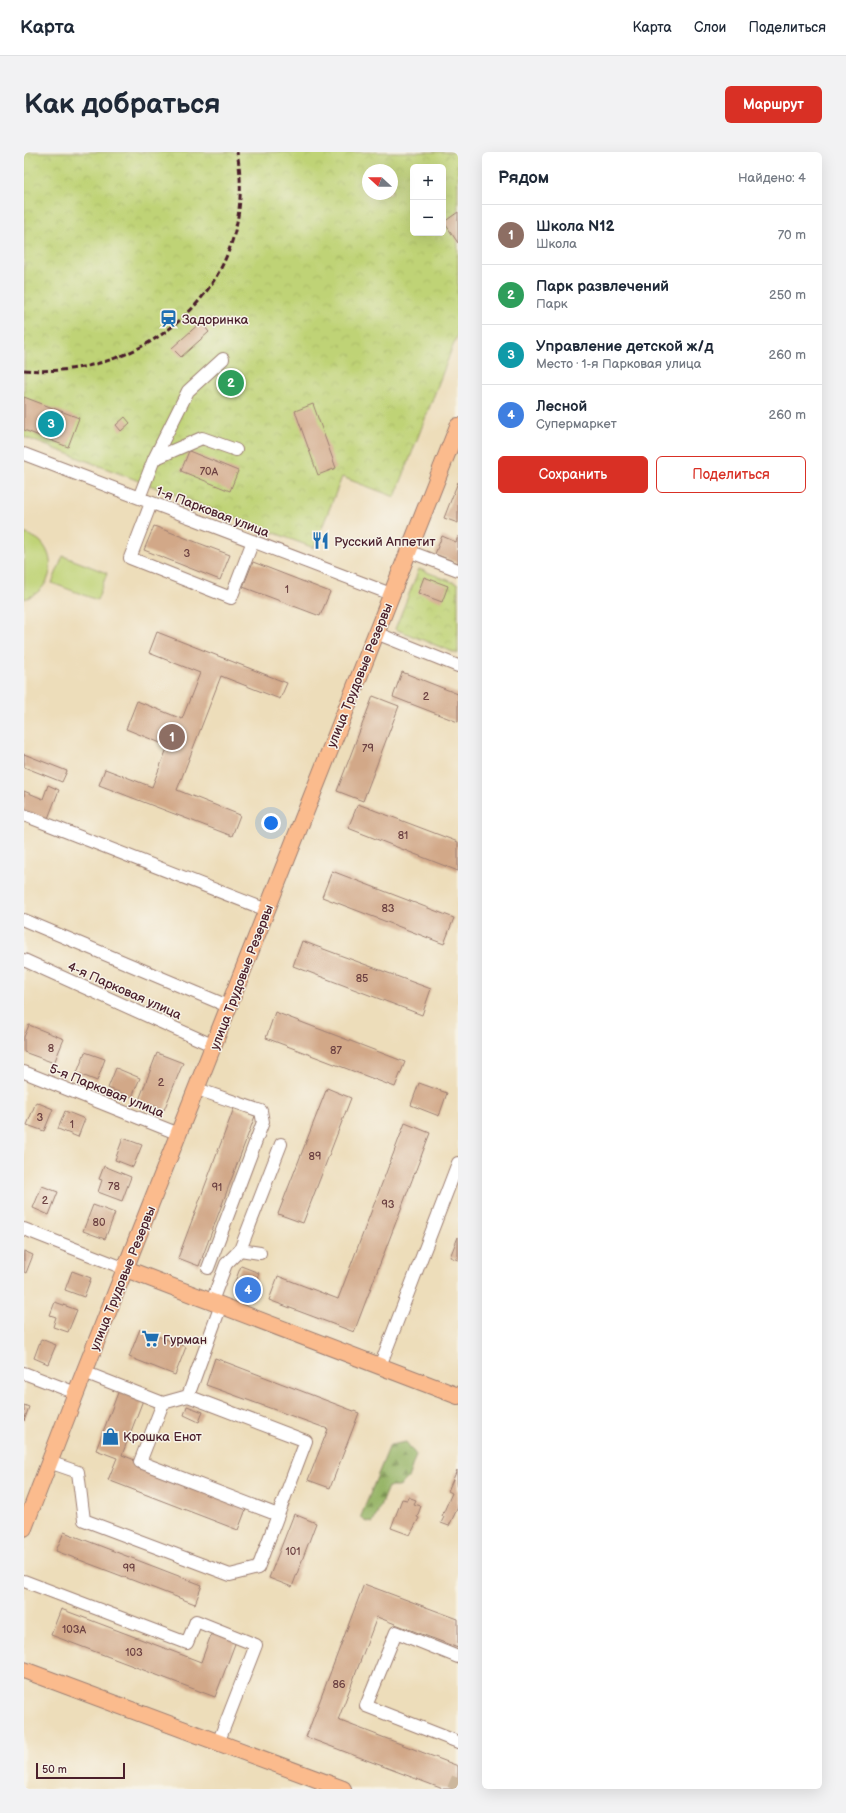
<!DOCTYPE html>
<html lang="ru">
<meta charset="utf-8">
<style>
body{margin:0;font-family:"Balsamiq Sans",sans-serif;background:#f2f2f3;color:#1f2937}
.controls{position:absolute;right:12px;top:12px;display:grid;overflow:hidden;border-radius:6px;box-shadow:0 4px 16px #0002}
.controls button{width:36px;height:36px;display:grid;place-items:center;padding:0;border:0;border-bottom:1px solid #e0e1e3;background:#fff;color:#1f2937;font:20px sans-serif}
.compass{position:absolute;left:338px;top:12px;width:36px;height:36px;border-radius:50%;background:#fff;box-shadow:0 4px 16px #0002;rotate:291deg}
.scale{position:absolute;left:12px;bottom:10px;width:89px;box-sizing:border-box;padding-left:4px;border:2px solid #4a1f2b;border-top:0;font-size:11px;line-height:14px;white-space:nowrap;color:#4a1f2b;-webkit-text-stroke:3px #f7f3e8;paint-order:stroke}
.you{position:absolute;left:247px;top:671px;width:14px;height:14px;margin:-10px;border:3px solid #fff;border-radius:50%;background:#1a73e8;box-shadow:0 0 0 6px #1a73e833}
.badge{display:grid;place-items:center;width:26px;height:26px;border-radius:50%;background:#d93025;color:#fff;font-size:13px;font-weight:700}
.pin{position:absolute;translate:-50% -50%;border:2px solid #fff;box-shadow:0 1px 4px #0006}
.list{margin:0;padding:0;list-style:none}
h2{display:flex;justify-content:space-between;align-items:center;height:52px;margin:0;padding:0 16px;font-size:17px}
h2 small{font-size:13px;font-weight:400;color:#747a83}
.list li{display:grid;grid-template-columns:26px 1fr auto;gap:12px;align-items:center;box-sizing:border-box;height:60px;padding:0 16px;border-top:1px solid #e0e1e3}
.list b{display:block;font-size:15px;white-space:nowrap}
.list p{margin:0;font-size:13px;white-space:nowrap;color:#747a83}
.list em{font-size:13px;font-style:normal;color:#747a83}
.actions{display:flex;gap:8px;padding:12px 16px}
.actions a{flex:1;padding:9px 0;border:1px solid #d93025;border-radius:6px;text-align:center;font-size:14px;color:#d93025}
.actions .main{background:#d93025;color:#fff}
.map{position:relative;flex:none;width:434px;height:1637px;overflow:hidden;border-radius:6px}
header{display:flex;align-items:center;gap:24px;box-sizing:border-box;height:56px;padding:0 20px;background:#fff;border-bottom:1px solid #e0e1e3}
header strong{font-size:19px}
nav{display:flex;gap:22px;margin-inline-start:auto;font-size:14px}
.intro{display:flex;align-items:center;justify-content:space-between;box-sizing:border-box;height:96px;padding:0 24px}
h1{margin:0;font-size:28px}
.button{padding:10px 18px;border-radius:6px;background:#d93025;color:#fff;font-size:14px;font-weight:700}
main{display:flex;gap:24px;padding:0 24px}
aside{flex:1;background:#fff;border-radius:6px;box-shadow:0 4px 16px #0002}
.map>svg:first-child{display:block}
</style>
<header>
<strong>Карта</strong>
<nav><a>Карта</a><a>Слои</a><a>Поделиться</a></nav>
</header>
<div class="intro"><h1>Как добраться</h1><a class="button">Маршрут</a></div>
<main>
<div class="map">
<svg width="434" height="1637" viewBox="0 0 434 1637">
<defs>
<pattern id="forest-firs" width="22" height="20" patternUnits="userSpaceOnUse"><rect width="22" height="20" fill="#97b567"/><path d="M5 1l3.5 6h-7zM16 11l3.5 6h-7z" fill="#7d9355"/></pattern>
<pattern id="park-crowns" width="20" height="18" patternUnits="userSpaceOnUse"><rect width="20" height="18" fill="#bfd376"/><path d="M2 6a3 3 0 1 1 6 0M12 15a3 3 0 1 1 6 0" fill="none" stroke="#a6b566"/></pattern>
</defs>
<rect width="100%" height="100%" fill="#f7f3e8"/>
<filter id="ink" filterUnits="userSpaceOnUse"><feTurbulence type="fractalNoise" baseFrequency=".025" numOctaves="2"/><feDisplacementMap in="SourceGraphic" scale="8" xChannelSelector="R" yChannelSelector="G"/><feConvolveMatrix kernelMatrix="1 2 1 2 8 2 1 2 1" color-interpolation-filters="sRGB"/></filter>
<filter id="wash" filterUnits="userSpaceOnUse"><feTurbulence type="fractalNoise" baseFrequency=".012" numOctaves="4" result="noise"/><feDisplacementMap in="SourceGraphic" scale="16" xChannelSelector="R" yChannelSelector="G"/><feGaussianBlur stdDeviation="0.9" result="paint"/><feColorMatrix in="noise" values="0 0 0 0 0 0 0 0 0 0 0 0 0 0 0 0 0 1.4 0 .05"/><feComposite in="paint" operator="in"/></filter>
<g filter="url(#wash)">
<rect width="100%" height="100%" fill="#edddba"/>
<path fill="url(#forest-firs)" stroke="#706a49" d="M382,1290L392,1303L384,1326L375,1335H364L349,1371L341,1369L337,1364L366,1293Z"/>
<path fill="url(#park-crowns)" stroke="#847950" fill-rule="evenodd" d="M0,0H434V181L371,345L318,325L290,396L0,285ZM389,15H419V81H389ZM344,18H368V42H344Z
M395,417L434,432V502L371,477Z"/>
<path fill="#bfd376" stroke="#847950" d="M0,381C5,383 13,386 17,390C35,410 26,440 0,447Z
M39,404L83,421L73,448L28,431Z"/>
<g id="blocks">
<path fill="#d2a888" d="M434,60V91L420,70Z
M177,170L185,180L157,205L148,196Z
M0,245L55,266L44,295L0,278Z
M289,252L312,316L294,323L271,259Z
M101,265L106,271L97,279L92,273Z
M165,299L214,319L206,339L157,319Z
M434,330V371L420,366Z
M130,374L206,403L196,428L120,398Z
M418,384L432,390L434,384V411L411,402Z
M229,410L306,440L296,464L219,435Z
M400,425L424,434L418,450L394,441Z
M133,480L263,531L256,547L197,524L153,638L216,663L208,684L75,633L81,617L128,635L144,594L102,577L113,549L158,567L176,521L125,501Z
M378,520L434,542V570L369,545Z
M349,544L375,554L339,649L313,639Z
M0,602L43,619L38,630L0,615Z
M24,633L35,638L23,669L0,659V639L19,647Z
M334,652L434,690V719L324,676Z
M308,719L430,766L420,792L298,745Z
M278,789L407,837L398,863L269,814Z
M251,860L381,910L371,935L242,886Z
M5,873L40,887L30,911L0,900V885Z
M61,900L81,907L73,929L53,921Z
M133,901L159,911L140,958L115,948Z
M92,916L116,926L108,945L84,936Z
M395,931L423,941L415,964L387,953Z
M303,936L327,946L279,1071L254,1062Z
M12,950L29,957L20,979L3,973Z
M210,956L231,964L175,1114L154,1106Z
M41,959L61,967L54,985L34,977Z
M381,971L406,981L330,1180L245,1148L254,1124L314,1147Z
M99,986L118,993L109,1015L91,1008Z
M80,1014L107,1025L98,1049L74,1040L78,1028L75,1027Z
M18,1034L34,1040L25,1063L9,1056Z
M69,1053L91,1061L81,1087L59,1079Z
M434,1085V1108L426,1105Z
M0,1099L9,1103L2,1121L0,1120Z
M217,1114L235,1121L227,1143L208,1137Z
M48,1119L67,1126L60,1145L41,1138Z
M31,1150L53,1158L44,1180L29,1175L32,1165L26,1163Z
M116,1177L162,1195L151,1223L105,1205Z
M17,1187L32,1193L24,1212L10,1206Z
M191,1206L335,1261L306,1336L284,1328L304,1277L182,1233Z
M95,1238L119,1248L98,1303L224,1352L214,1378L84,1328L93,1306L72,1298Z
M0,1253L5,1255L0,1269Z
M163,1254L179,1260L175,1270L160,1263Z
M433,1318L434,1355L425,1374L417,1371L420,1365L418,1364L428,1341L424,1339Z
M384,1345L392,1348L390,1352L397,1354L393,1365L395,1366L386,1383L367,1376L378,1347L383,1348Z
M270,1362L292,1371L268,1435L245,1426Z
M40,1380L178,1433L171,1452L32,1399Z
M340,1432L434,1467V1496L353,1465L314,1568L434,1614V1637H419L282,1585Z
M37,1457L177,1510L188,1480L212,1489L191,1545L27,1483Z"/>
</g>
</g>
<g filter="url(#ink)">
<use href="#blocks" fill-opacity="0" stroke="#9c7e72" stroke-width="1"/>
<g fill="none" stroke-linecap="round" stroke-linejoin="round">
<path stroke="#ccb79d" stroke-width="12" stroke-dasharray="12 6" stroke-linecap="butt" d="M429,1637L434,1625"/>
<defs>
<path id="minor" d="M0,302L367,442
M130,307L178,286L212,298
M115,346L130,307L164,239L199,207
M127,351L106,406L207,446L229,389
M384,399L434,418
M352,481L434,514
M0,663L243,758
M0,768L206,855
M0,808L190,894
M0,920L155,982
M173,937L237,959L239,970L184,1116
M0,1077L102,1117
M216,1098L257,992
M188,1149L202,1112L216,1098L236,1101
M356,1214L434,1011
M60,1220L139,1251L116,1310L254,1363
M0,1221L52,1241
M139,1251L164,1244
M25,1310L54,1320L60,1368L206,1423L234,1416L282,1289L164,1244L197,1153
M0,1429L163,1491L172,1469L232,1493L194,1591
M434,1505L372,1480L342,1554L434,1590"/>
<path id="major" d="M102,1117L434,1244
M0,1376L52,1241L434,274
M0,1518L319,1637"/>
</defs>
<use href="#minor" stroke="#9c7e72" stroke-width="14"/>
<use href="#major" stroke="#9c7e72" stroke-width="18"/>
<use href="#minor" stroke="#fff" stroke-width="12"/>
<use href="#major" stroke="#fbbb8d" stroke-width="16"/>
<path stroke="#4a1f2b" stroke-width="3" stroke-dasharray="6 3" stroke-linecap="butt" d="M0,218C126,228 237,131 213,0"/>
</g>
</g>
<defs>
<symbol id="station-bare" viewBox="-9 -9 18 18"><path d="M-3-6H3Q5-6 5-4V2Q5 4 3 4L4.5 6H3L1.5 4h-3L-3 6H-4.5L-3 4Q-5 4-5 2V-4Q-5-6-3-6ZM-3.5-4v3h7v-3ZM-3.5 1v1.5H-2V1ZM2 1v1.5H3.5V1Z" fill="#1f6fb2" stroke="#f7f3e8" stroke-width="2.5" paint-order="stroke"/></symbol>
<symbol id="restaurant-bare" viewBox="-9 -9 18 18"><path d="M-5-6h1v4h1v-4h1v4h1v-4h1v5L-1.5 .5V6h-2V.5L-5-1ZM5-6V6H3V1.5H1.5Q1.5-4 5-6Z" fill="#1f6fb2" stroke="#f7f3e8" stroke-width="2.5" paint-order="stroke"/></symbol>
<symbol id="supermarket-bare" viewBox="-9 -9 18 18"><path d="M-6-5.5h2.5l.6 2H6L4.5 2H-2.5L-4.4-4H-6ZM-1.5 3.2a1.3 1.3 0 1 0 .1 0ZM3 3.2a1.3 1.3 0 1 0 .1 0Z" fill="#1f6fb2" stroke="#f7f3e8" stroke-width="2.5" paint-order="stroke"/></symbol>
<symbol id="shop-bare" viewBox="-9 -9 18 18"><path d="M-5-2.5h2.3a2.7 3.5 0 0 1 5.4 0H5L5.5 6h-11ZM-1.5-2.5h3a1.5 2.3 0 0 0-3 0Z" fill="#1f6fb2" stroke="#f7f3e8" stroke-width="2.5" paint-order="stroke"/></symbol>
</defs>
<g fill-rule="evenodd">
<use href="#station-bare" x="132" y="154" width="25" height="25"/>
<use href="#restaurant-bare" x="284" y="376" width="25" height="25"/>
<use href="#supermarket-bare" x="114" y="1174" width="25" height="25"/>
<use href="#shop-bare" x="74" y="1272" width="25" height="25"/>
</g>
<g text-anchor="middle" stroke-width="3" stroke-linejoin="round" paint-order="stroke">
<g font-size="11" fill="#6c4142">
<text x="185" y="323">70А</text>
<text x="163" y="405">3</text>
<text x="263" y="441">1</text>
<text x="402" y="548">2</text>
<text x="344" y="600">79</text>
<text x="379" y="687">81</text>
<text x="364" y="760">83</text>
<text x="338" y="830">85</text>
<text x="27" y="900">8</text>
<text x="312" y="902">87</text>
<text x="137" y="934">2</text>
<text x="16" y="969">3</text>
<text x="48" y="976">1</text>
<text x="291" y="1008">89</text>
<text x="90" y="1038">78</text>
<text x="193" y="1039">91</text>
<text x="21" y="1052">2</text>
<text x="364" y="1056">93</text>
<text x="75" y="1074">80</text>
<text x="269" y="1403">101</text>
<text x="105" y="1420">99</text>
<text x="50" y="1481">103А</text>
<text x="110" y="1504">103</text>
<text x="315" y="1536">86</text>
</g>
<g font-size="13" fill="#4a1f2b" stroke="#f7f3e8" text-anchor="start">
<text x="158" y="172">Задоринка</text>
<text x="310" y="394">Русский Аппетит</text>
<text x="139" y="1192">Гурман</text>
<text x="99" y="1289">Крошка Енот</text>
</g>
<g font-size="13" fill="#4a1f2b" stroke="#f7f3e8">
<text transform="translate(189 359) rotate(21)" y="5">1-я Парковая улица</text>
<text transform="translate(335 523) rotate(-68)" y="5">улица Трудовые Резервы</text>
<text transform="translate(217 825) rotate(-69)" y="5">улица Трудовые Резервы</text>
<text transform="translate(101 838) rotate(24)" y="5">4-я Парковая улица</text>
<text transform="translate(83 938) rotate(22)" y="5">5-я Парковая улица</text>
<text transform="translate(98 1126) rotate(-68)" y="5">улица Трудовые Резервы</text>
</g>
</g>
</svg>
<div class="controls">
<button>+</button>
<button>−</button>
</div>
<svg class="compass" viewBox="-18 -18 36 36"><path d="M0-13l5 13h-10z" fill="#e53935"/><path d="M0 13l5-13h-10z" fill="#747a83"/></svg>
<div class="scale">50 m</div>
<div class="you"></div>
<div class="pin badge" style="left:148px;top:585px;background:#8d6e63">1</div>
<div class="pin badge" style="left:207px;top:231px;background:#2e9e5b">2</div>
<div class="pin badge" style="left:27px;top:272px;background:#0f9aa8">3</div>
<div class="pin badge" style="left:224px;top:1138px;background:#3f7fe0">4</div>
</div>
<aside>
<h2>Рядом<small>Найдено: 4</small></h2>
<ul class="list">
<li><span class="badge" style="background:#8d6e63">1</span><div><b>Школа N12</b><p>Школа</p></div><em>70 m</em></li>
<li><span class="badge" style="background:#2e9e5b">2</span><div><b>Парк развлечений</b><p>Парк</p></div><em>250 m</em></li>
<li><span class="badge" style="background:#0f9aa8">3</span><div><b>Управление детской ж/д</b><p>Место · 1-я Парковая улица</p></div><em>260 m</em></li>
<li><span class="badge" style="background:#3f7fe0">4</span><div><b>Лесной</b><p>Супермаркет</p></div><em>260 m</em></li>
</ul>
<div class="actions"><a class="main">Сохранить</a><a>Поделиться</a></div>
</aside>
</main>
